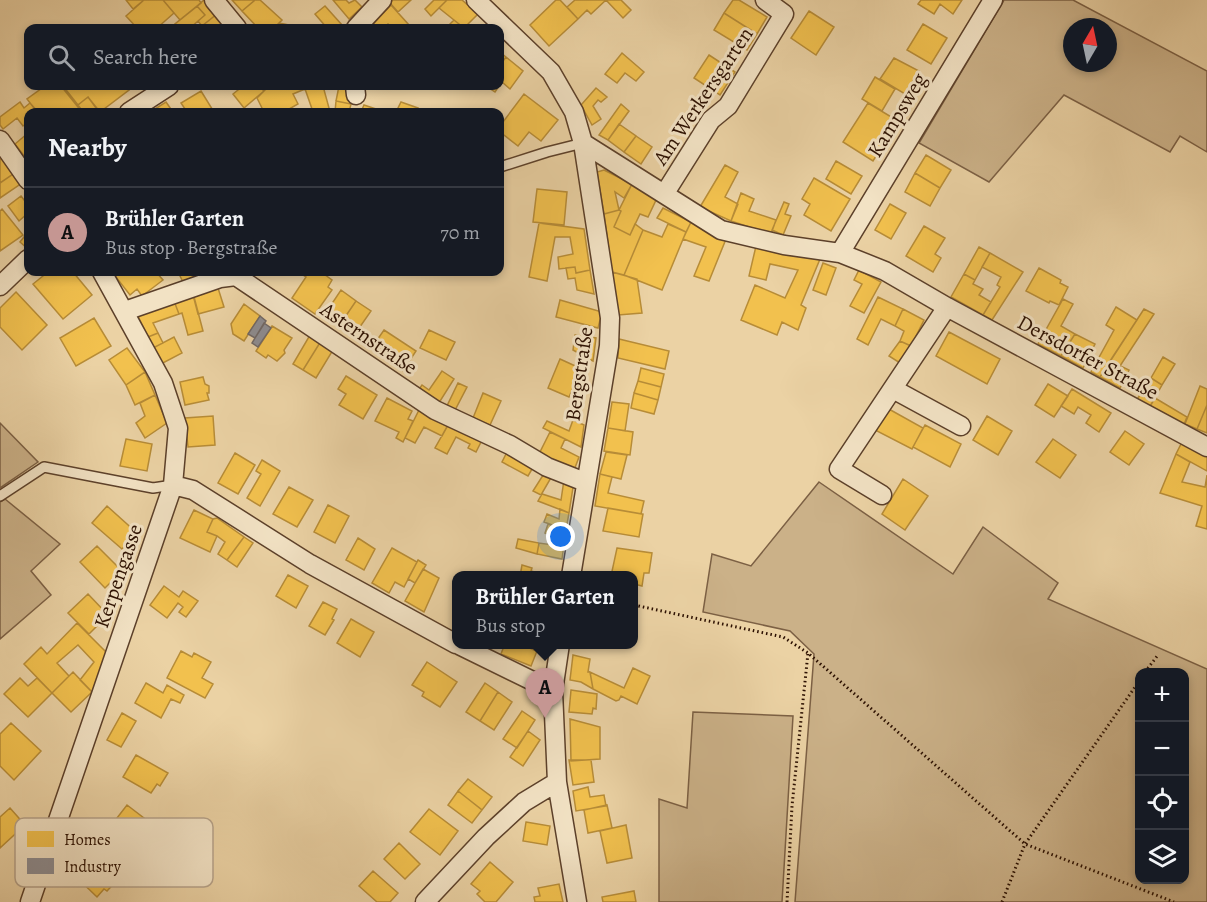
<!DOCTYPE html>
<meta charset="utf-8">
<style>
body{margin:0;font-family:Alegreya,serif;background:#242831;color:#f1f3f6}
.controls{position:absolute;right:18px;bottom:18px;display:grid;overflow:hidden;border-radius:12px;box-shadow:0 3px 9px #0003}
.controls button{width:54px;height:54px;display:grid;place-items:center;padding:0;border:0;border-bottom:2px solid #363941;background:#171b24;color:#f1f3f6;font:30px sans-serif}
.compass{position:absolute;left:1063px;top:18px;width:54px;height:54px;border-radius:50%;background:#171b24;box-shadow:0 3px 9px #0003;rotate:9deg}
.you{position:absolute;left:561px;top:537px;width:21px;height:21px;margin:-15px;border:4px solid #fff;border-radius:50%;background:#1a73e8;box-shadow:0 0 0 9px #1a73e833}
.badge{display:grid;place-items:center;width:39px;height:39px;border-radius:50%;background:#c59692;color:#111;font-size:20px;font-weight:700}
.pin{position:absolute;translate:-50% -50px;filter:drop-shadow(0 2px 3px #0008)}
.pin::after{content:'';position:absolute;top:32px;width:21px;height:18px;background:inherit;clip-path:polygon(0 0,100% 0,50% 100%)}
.popup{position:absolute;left:452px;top:571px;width:186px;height:78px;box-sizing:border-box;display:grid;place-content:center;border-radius:12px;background:#171b24;filter:drop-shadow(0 2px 4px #0005);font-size:20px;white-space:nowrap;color:#9ea1a6}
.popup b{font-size:22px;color:#f1f3f6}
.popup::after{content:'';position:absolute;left:50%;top:100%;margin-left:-12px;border:12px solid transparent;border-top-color:#171b24}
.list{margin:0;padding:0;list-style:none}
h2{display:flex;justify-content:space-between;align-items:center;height:78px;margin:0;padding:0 24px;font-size:26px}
h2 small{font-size:20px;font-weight:400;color:#9ea1a6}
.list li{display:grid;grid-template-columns:39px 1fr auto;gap:18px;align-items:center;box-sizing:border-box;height:90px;padding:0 24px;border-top:2px solid #363941}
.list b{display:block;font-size:22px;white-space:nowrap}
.list p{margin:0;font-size:20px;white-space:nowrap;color:#9ea1a6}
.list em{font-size:20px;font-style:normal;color:#9ea1a6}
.icon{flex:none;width:33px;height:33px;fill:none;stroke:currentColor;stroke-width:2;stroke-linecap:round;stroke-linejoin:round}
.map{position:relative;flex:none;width:1207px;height:902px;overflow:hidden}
.search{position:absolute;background:#171b24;box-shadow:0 3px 9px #0003;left:24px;top:24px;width:480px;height:66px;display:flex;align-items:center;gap:15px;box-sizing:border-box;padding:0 21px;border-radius:12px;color:#9ea1a6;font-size:22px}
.panel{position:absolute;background:#171b24;box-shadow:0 3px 9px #0003;left:24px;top:108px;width:480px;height:168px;border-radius:12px}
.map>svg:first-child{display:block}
</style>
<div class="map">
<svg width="1207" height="902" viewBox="0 0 1207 902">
<rect width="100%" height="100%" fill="#ebd2a4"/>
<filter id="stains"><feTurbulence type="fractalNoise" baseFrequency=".00333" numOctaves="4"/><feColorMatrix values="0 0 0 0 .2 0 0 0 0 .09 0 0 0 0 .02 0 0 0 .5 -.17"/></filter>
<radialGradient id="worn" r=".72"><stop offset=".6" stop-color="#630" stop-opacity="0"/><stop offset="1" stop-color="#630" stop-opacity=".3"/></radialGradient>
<path fill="#cbb188" stroke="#7c6044" stroke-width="1.5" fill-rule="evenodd" d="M1004,0H1073L1207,71V152L1180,136L1170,152L1064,95L989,182L919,143ZM1072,27H1108V63H1072Z
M0,423L38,462L0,488Z
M819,482L953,574L983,527L1058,583L1048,599L1207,669V902H795L814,654L790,631L703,612L712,554L751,566ZM1184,672V880H1140V672Z
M5,499L60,544L31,571L51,595L0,639V502Z
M693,712L793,716L782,902H659V799L687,808Z"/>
<path fill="#f2c14e" stroke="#b78c37" stroke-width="1.5" d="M126,0H144L133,9Z
M144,0H163L174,13L157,28H137L126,16Z
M163,0H199L201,3L180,20Z
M204,0L217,14L202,26L198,21L205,15L197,6Z
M232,0H255L242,11Z
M255,0H260L282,20L274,28H258L242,11Z
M333,0H346L349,3L355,0L362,7L349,19Z
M393,0H411L398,12L390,3Z
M434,0H447L431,16L425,9Z
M447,0H462L478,14L464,28L439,8Z
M556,0H560L578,19L549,46L530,25Z
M575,0H621L631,10L623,18L606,0L591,14L587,10L578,19L567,7Z
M733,0H739L767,17L757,34L724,13Z
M921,0H962L953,14L940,4L934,14L918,4Z
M391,5L409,25L405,28H393L388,24L383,28H366Z
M197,6L205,15L190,28H178L175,24Z
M325,6L342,25L338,28H327L315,14Z
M809,11L834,27L816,55L791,38Z
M724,13L757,34L747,50L714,30Z
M217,14L229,28H205L202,26Z
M454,20L464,28H446Z
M279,23L304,28H274Z
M923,24L947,38L931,64L907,50Z
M500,52L506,57L500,65Z
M622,53L644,72L636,81L625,73L617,83L605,74Z
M709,55L735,72L720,95L694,78Z
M506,57L523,71L510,89L502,82L495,92L486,86H500V65Z
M894,58L919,71L905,94L880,79Z
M875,77L895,89L882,111L862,99Z
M45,86H61L82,112H37L27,99Z
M63,86H126L129,90L100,112L88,97L78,105Z
M243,86H259L264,91L244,108L233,94Z
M269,86H304L305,89L293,94L298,104L284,112H264L257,98Z
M304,86H323L329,108L328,112H312V109Z
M339,86H350L351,104L336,101Z
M389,86H416V89Z
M596,88L607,97L601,102L598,100L593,106L601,119L592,125L581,105Z
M201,91L214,112H187L181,103Z
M524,94L558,120L541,141L529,132L518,146L500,132V126Z
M88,97L99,112H83L78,105Z
M336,101L351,104L349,112H335Z
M20,102L24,108L30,103L38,112H28V122L23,126L17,118L3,129L0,125V117Z
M166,102L173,112H150Z
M401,102L418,108L416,112H396Z
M868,103L898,121L873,161L843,142Z
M621,104L629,111L608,140L599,135Z
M364,105L385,112H361Z
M619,124L636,136L624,152L608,140Z
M28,133V161L15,144Z
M636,136L652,147L641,164L624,152Z
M926,155L951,170L940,188L915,173Z
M6,156L16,172L0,183V160Z
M836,161L862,176L851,194L826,179Z
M725,165L738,172L725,197L738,204L731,221L700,207Z
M604,170L632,184L624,198L615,192L619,210L604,214L597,172Z
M16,172L22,183L0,198V183Z
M915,173L940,188L930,206L905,192Z
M814,178L850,199L831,231L804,215L810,204L802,199Z
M632,184L657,198L648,217L640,214L630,235L614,227L621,211L619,210Z
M537,189L567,192L564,225L533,222Z
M741,193L754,199L749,211L776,220L771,234L731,221Z
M21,196L28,205V213L19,221L8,206Z
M784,202L789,204L785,214L791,216L783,235L772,230Z
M890,204L906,213L891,239L875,230Z
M663,208L691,222L686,232L657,218Z
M2,209L23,235L0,251V211Z
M619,210L621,211L614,227L630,235L635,224L643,230L624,275L612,272L604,214Z
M691,222L726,239L709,281L694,276L706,247L683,239Z
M539,223L584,229L590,270L576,273L575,267L559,269L558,257L573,254L570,237H555L547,281L529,277Z
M668,224L686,232L662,290L624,275L643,230L662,237Z
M924,226L945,238L935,254L941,258L933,272L906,256Z
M28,232V249L20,242Z
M756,246L820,259L801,305L806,308L798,330L782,322L777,335L741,320L755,285L785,298L798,270L770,264L766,280L749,276Z
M979,247L990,253L975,280L964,274Z
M990,253L1023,272L992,320L983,315L1000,287L997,285L1001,277L982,267Z
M823,263L836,268L826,295L813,290Z
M575,267L576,273L590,270L594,294L577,290L575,278L568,279L566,268Z
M1039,268L1061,280L1060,283L1068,287L1059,305L1050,301L1049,303L1026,291Z
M859,270L881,282L864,313L850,306L862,284L854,280Z
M48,272H73L92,295L63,319L33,284Z
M112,272H156L163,280L142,296L137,289L130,295Z
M178,272H203L183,282Z
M305,272H321L332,280L328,287L332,290L315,314L292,298L306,277L303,275Z
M612,272L637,279L642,313L618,315Z
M964,274L975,280L973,284L983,289L979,295L991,302L983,315L951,297Z
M218,288L224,307L198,314L193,295Z
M341,290L356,301L339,326L334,323L333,319L325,314Z
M16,292L47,325L22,350L0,327V308Z
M193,293L203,331L188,335L182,313L179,314L174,301Z
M878,297L903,309L895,326L881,319L868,345L857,339Z
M1063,299L1073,304L1061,326L1075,334L1061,356L1038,344Z
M560,300L602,312L598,328L556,317Z
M174,301L179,314L153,323L158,333L148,337L137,314Z
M356,301L371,311L355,334L339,326Z
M244,304L260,316L244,341L233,334L231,324Z
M1116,307L1137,320L1100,377L1091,372L1114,330L1106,325Z
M903,309L924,320L911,346L900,341L904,331L895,326Z
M1144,309L1154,314L1120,366L1110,361Z
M94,318L111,346L76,366L60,338Z
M272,326L292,338L284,350L285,353L277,361L268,355L266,358L256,351Z
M384,330L416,351L403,371L377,352L383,344L377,340Z
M429,330L455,342L446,360L420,348Z
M949,332L1000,359L987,384L936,356Z
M158,333L163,343L153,348L148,337Z
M1075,334L1095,344L1083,368L1061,356Z
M310,335L321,341L303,370L293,364Z
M575,335L596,338L593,361L573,350Z
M174,337L182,353L161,364L153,348Z
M619,339L669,351L665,369L618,358Z
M321,341L333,350L316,378L303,370Z
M900,341L911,346L900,363L889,356Z
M127,348L145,372L126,385L109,360Z
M1163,357L1175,364L1162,385L1151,378Z
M560,359L584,370L577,387L574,386L569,397L548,388Z
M1110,361L1129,370L1120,388L1100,377Z
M641,368L664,374L661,387L638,381Z
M442,371L454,379L437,406L417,392L422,385L429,390Z
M145,372L155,395L135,405L126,385Z
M346,376L377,395L363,419L339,405L346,394L338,389Z
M203,377L205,384L209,386V393H207L209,400L185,405L180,382Z
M1151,378L1162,385L1149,408L1136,401Z
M638,381L661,387L658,400L634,393Z
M458,383L467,387L453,414L445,410Z
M1048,384L1068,396L1054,417L1035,405Z
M1200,386L1207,389V405L1197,429L1185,424Z
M1072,389L1111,413L1099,432L1086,423L1091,415L1078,407L1074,414L1061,406Z
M483,393L501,401L490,425L473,418Z
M634,393L658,400L654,414L631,408Z
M155,395L167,423L145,438L136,423L145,416L140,403Z
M387,398L412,411L408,419L413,421L403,442L396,438L399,432L375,421Z
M1155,398L1187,417L1183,427L1149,408Z
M612,402L629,404L625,431L608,428Z
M1207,405V433L1197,429Z
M887,408L923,428L912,449L875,430Z
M419,410L448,425L442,436L424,427L415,443L405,438Z
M213,416L215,445L188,447L185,418Z
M987,416L1012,431L998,455L973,440Z
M573,420L584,425L581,447L543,428L547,421L569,431Z
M448,425L482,440L476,452L468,448L470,444L456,437L447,454L435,448Z
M925,425L961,444L950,467L913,447Z
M608,428L633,432L630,455L604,451Z
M1125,431L1144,444L1129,465L1110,452Z
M550,432L565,439L561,448L579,457L573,473L538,456Z
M126,439L152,444L147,471L120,466Z
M1053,439L1076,455L1060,478L1036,462Z
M1182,442L1207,456V471L1176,454Z
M508,450L535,464L528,476L502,462Z
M606,452L627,455L621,479L600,474Z
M235,453L255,465L238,494L218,483Z
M1176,454L1190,462L1182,482L1205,487L1207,475V529L1196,526L1202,506L1160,493Z
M262,460L280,471L260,506L247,498L261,474L256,471Z
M545,472L552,476L541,495L533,491Z
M600,474L612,477L608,493L644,501L641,514L595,506Z
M903,479L928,496L905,530L882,514Z
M564,480L574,481L569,513L538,501L542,494L561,500Z
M289,487L313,500L297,527L273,514Z
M328,505L349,516L335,543L314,532Z
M107,506L137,533L122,549L92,523Z
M608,508L643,514L639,537L603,531Z
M560,509L569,513L566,530L544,522L547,514L559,519Z
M194,510L213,519L207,532L217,536L210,552L180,538Z
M217,518L244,537L227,560L218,554L225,542L217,536L207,532L213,519Z
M548,524L566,530L562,559L537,554L539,543L553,545L554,537L545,533Z
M244,537L253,543L237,567L227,560Z
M358,538L375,549L364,570L346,560Z
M518,539L539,543L537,554L516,548Z
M97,546L122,571L105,588L80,562Z
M392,548L417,562L404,587L395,582L389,593L372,583Z
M617,548L652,553L649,573H644L642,586L634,584V576H611Z
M418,560L426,565L415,583L408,579Z
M522,565L532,568L531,571L549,576H520Z
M423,569L439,578L424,612L405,601Z
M288,575L308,586L296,608L276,596Z
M164,586L179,597L183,591L198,601L186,617L179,612L183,607L178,603L167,618L150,605Z
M88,594L108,615L89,634L68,613Z
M323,602L337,609L332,619L334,620L325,635L309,626Z
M351,619L374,632L360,657L337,643Z
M77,623L110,656L105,672L92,692L80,680L94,662L78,645L57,663L69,676L52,693L24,664L41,647L47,654Z
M509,644H521L537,651L531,666L501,654L504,646L508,647Z
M521,644H539L536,651Z
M181,651L192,657L194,653L211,662L202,678L213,684L205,698L167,678Z
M573,655L590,659L588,672H590L593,689L581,682L570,680Z
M427,662L457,682L440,707L422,696L424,692L412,685Z
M633,668L650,676L637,704L621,696L619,700L616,701L593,689L590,672L624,688Z
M73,672L92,692L71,712L52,693Z
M20,678L28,686L37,678L52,693L28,717L4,694Z
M146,683L163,693L167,685L184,695L180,703L171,699L161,718L135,703Z
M485,683L498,692L480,721L466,712Z
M571,690L597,694L596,709L593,708L592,714L569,712Z
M498,692L512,702L494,730L480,721Z
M522,711L535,720L517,748L503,739Z
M122,713L136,721L121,747L107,740Z
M570,719L600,727V759L571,761Z
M11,723L41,751L14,780L0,766V734Z
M528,731L540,740L523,766L510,757Z
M136,755L168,773L160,786L157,784L151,793L123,777Z
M569,760H591L594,782L573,785Z
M468,779L492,797L482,810L458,791Z
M588,787L590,797L604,795L606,806L576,811L573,791Z
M458,791L482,810L472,823L448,805Z
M127,805L153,825L130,856L103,836Z
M607,805L612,828L588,833L584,810Z
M10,808L25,825L0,848V817Z
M429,809L458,831L440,855L410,832Z
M526,822L550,826L547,845L523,841Z
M626,825L632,858L607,863L600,831Z
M399,843L420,864L405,879L384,859Z
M86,852L103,869L108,863L121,876L107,891L104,889L97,897L69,870Z
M490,862L513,882L496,902H485L477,894L480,891L471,884Z
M373,871L398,893L390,902H377L359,886Z
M559,884L563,902H535L534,897L540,896L538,888Z
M634,891L636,902H603L602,897Z"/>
<path fill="#8d8d92" stroke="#706866" stroke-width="1.5" d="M260,316L266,321L255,338L248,334Z
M264,323L271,328L258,347L252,343Z"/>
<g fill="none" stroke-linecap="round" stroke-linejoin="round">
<defs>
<path id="service" d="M500,167L547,152L583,143
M0,496L44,467L153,488L173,485"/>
<path id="minor" d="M214,0L237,28
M476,0L551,72L574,112L583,143L610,318L609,346L571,576
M356,28L382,0
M355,86L356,95
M129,112L169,86
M0,140L28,180
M583,143L721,230L784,245L840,253L885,271L947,307L1207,447
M665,193L711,120L728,106L784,14L765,0
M840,253L993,0
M0,286L28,259
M125,311L220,278L236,276L435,410L510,445L547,467L585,482
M893,389L961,426
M173,485L193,490L310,564L456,644
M882,495L839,469L947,307
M457,644L553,691
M560,644L553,691L557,782L577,902
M30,902L173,485L178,428L163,383L102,272
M425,902L486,837L524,802L557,782"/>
</defs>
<use href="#service" stroke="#5c402a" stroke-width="12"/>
<use href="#minor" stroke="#5c402a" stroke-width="21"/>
<path stroke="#2c1001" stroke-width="3" stroke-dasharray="1.5 3" stroke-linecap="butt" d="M634,605L783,637L808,653L1025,844L1174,902
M1145,672L1158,655
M787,902L792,806L808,653
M1002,902L1025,844L1140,680"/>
<use href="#service" stroke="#f2e2c4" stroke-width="9"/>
<use href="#minor" stroke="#f2e2c4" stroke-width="18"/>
</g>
<g text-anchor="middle" stroke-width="6" stroke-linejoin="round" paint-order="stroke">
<g font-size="21" fill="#2c1001" stroke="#f2e2c4">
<text transform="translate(703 96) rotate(-56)" y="7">Am Werkersgarten</text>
<text transform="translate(897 115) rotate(-59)" y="7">Kampsweg</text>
<text transform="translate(369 338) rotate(34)" y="7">Asternstraße</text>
<text transform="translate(1088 357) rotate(28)" y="7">Dersdorfer Straße</text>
<text transform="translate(579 374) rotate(-82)" y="7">Bergstraße</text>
<text transform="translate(118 576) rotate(-71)" y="7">Kerpengasse</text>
</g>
</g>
<rect x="15" y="818" width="198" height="69" rx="9" fill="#f2e2c4" stroke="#b7a38a" stroke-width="1.5"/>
<rect x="27" y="831" width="27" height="16" fill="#f2c14e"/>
<rect x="27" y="858" width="27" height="16" fill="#8d8d92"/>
<g font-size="16" fill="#2c1001">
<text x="64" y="845">Homes</text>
<text x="64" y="872">Industry</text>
</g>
<rect width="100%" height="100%" filter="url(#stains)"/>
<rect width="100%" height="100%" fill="url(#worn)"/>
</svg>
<div class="controls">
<button>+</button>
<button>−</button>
<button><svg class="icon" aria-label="locate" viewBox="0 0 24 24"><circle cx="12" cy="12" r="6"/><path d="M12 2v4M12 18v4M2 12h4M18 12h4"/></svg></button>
<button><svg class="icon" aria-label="layers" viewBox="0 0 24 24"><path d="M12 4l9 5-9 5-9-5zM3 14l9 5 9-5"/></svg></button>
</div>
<svg class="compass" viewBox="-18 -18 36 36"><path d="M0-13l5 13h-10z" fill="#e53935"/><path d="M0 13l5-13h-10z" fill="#9ea1a6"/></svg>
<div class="you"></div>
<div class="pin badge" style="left:545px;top:718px">A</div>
<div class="popup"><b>Brühler Garten</b>Bus stop</div>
<div class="search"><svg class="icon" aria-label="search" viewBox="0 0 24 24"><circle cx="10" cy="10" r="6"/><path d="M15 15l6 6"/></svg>Search here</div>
<section class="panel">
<h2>Nearby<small></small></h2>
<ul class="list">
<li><span class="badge">A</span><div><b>Brühler Garten</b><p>Bus stop · Bergstraße</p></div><em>70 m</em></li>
</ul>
</section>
</div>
